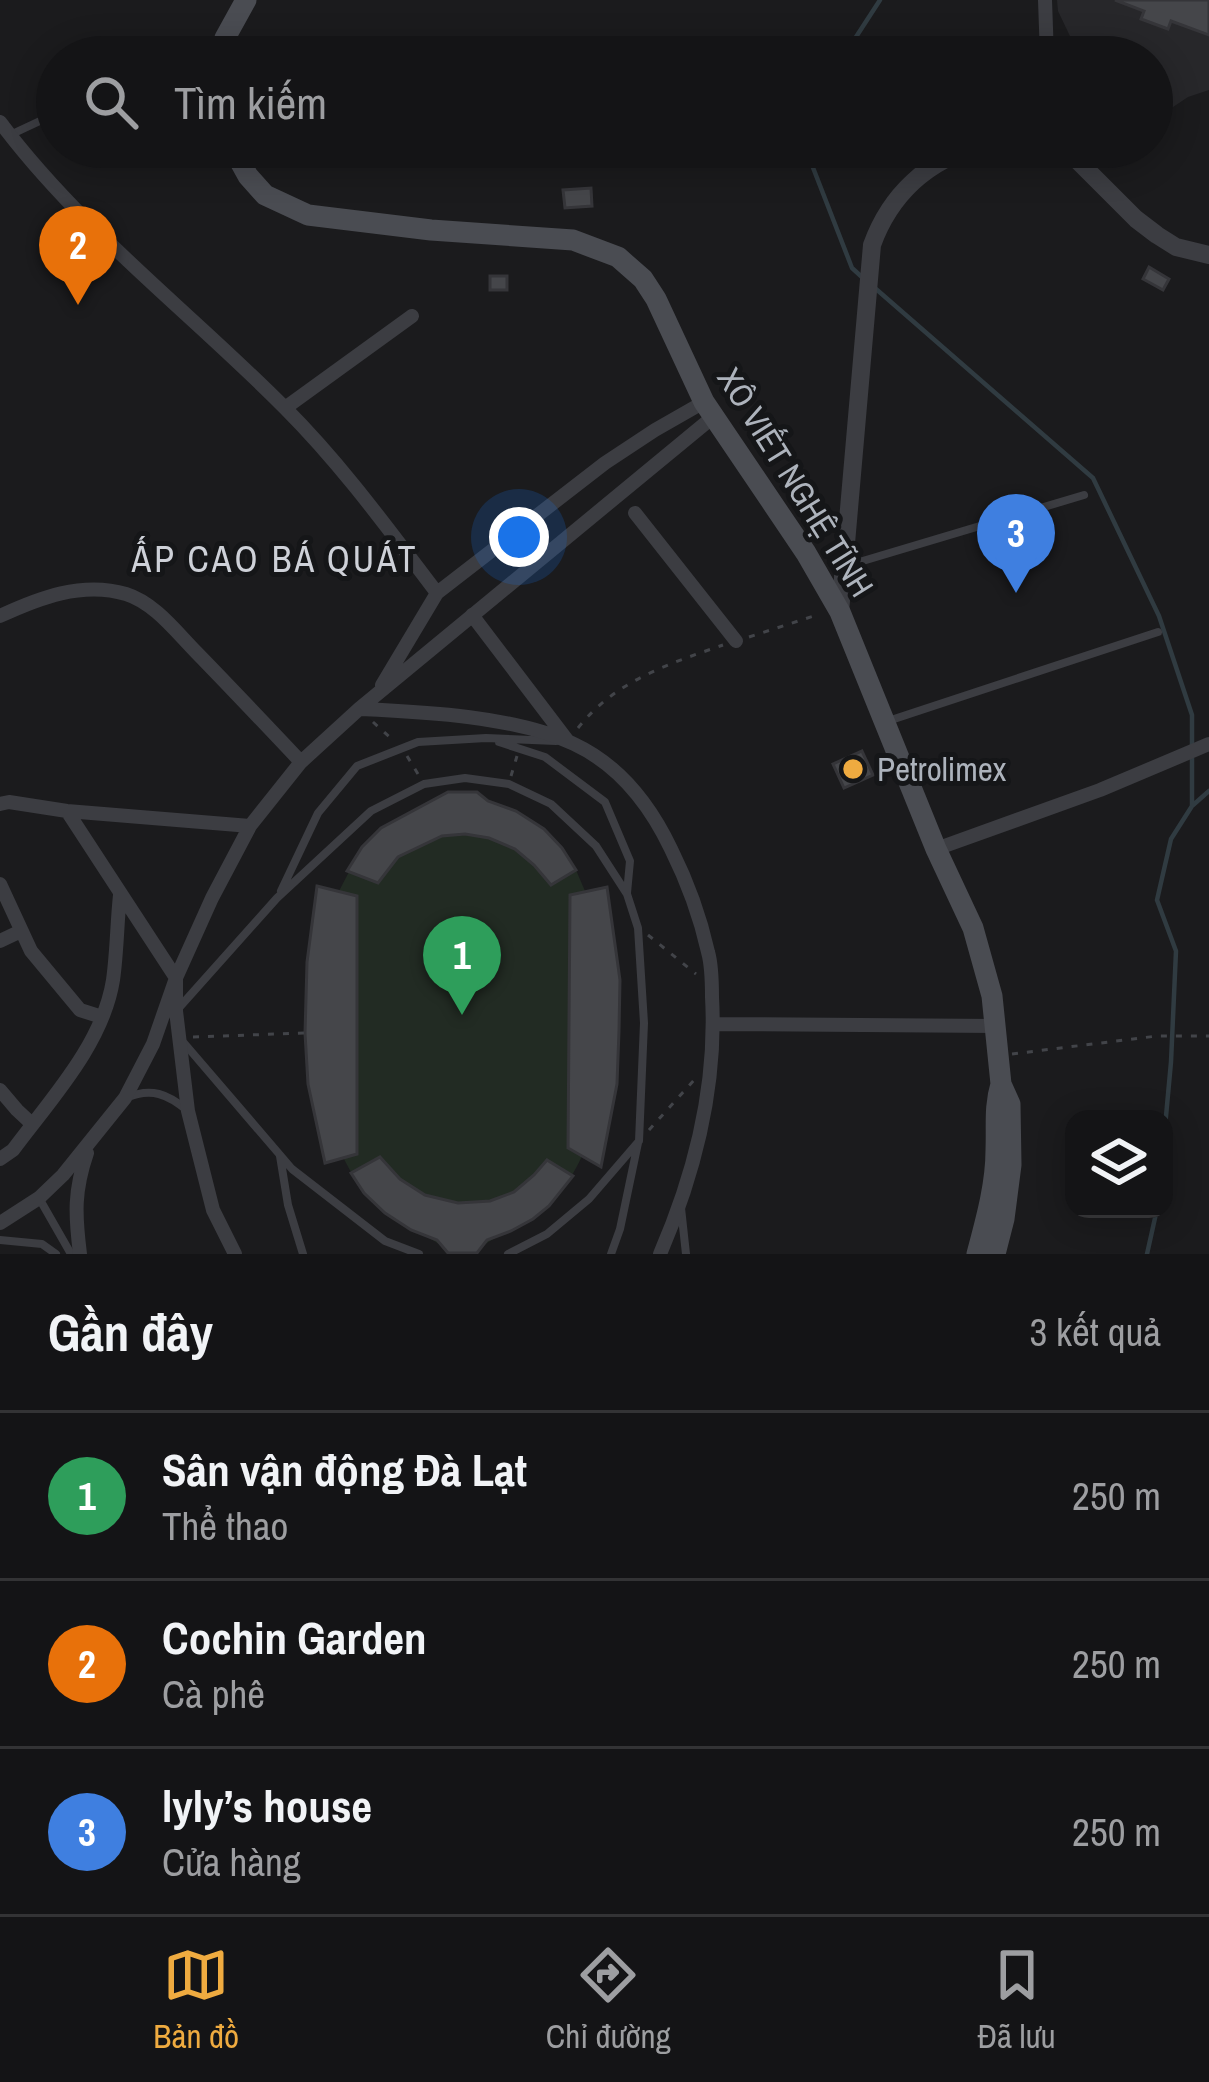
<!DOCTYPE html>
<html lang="vi">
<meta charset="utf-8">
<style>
body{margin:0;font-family:"Archivo Narrow",sans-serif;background:#212123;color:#f1f3f6}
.controls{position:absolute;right:36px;bottom:36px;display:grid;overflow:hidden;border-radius:24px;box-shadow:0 6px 30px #0003}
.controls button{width:108px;height:108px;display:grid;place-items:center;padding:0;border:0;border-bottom:3px solid #333335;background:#141416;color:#f1f3f6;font:60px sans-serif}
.you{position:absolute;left:519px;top:537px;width:42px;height:42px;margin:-30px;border:9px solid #fff;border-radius:50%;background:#1a73e8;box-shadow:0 0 0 18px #1a73e833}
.badge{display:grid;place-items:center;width:78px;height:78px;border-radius:50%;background:#efab40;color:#fff;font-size:39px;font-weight:700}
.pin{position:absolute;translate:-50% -99px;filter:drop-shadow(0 3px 6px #0008)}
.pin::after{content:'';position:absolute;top:63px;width:42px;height:36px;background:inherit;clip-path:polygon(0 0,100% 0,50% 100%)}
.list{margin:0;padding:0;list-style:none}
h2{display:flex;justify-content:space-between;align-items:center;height:156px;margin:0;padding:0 48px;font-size:51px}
h2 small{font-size:39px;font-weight:400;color:#9d9ea1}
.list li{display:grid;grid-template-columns:78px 1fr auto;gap:36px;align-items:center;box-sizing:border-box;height:168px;padding:0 48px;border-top:3px solid #333335}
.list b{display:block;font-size:45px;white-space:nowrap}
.list p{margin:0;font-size:39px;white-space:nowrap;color:#9d9ea1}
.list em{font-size:39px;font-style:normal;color:#9d9ea1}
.icon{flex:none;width:66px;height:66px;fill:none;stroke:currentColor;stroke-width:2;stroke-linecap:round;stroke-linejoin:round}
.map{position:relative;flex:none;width:1209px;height:1254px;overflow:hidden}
.search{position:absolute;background:#141416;box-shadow:0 6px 30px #0003;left:36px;right:36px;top:36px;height:132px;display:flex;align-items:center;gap:30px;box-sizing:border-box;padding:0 42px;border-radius:66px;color:#9d9ea1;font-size:45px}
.sheet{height:660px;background:#141416}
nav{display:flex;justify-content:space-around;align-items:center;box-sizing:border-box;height:168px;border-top:3px solid #333335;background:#141416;font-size:33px;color:#9d9ea1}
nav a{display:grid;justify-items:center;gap:6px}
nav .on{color:#efab40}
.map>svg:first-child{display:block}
</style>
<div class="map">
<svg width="1209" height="1254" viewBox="0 0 1209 1254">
<rect width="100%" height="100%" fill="#1b1b1d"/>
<path fill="#27272a" d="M1057,0H1209V90L1188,97L1152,121V57H1080L1058,11Z"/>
<path fill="#222b23" d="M448,792H477L488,801L516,811L544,829L562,848L576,870L585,891L607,887C623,982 624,1073 601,1167L582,1156C568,1187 547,1211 517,1228C501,1237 488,1238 477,1253H448C434,1237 426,1238 408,1228C379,1212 359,1189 344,1159L325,1163C300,1072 300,978 317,886L339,891L362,847L381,828Z"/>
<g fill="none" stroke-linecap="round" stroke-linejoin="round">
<path stroke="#303b41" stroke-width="4.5" d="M843,57L880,0
M805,147L852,268L863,278
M876,289L1093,478L1159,616L1192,715V747
M1192,758V806
M1164,1138L1171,1062L1176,951L1157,900L1171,839L1192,806L1209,791
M1147,1254L1157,1209"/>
</g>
<path fill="#45464a" stroke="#353539" stroke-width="3" d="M1115,0H1209V35L1171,21L1168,29L1141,19L1144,11Z
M591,188L592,206L565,208L563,190Z
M1149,267L1169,279L1163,290L1143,279Z
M490,276H507V290H490Z
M862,751L873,775L844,788L833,764Z
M448,792H477L488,801L516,811L544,829L562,848L576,870L551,885L534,865L515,849L489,838L465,834L442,836L398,857L378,883L347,871L362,847L381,828Z
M317,886L357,896V1154L325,1163L308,1084L305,1033L307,962Z
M607,887L620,980L619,1031L617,1084L601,1167L568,1148L570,895Z
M380,1157L400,1179L425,1195L458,1203L490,1201L514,1192L534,1175L547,1160L573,1176L549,1206L533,1219L511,1231L487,1240L477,1253H448L437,1240L411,1230L385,1213L364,1193L351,1173Z"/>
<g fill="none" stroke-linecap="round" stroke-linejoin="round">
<path stroke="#424449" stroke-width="3" stroke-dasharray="6 9" stroke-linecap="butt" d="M749,637L820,614
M373,722L393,740
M578,728C615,681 668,664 723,645
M407,756L418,774
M511,776L517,756
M648,935L696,974
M193,1037L305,1033
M1012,1054L1157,1036H1209
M649,1130L695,1079"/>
<path stroke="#3c3d42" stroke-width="8" d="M10,135L57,113
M846,566L1084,495
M885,722L1158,632
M499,742L545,757L605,802L630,861L627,893
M281,891L318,813L357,766L418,742L486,738L556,741
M177,1010L277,898L371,811L424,784L465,778L509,784L551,804L596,846L627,894L638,928L644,1023L639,1141L589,1199L547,1234L508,1254
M184,1043L292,1169L385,1241L419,1254
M126,1098C151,1087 168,1094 188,1111
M280,1156L288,1205L303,1254
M39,1198L71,1254
M681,1208L686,1254
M0,1240L42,1244L56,1254
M611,1254L620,1229L638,1143"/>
<path stroke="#3c3d42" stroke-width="14" d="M1045,0L1047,57
M0,122C81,230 191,313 285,408C342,465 389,530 437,593
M285,408L412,316
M635,513L736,641
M472,615L567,740
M0,616C39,598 82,581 126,594C155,603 177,633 197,653C232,689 267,726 301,762
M382,685L437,593L605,463L655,430L704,402
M359,709C424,712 515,716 574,744C619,765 650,805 671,849C687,881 700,916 708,952C712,966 712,982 712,997C717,1086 695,1173 660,1254
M0,804L9,802L67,811L250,826
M67,811L176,978V1011L188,1111L213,1210L235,1254
M936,849L1100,790L1209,744
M0,884L31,951L80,1010L102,1017
M0,941L21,931
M714,1024L996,1026
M0,1090L17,1110L32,1124
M0,1159L13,1150C50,1100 103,1044 113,980C117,952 117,923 120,895
M0,1223L39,1198L63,1175L125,1098L153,1044L176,978L212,898L250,826L301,762L359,709L713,417
M80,1254C75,1214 74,1191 87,1153"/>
<path stroke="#3c3d42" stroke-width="18" d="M1034,147L1074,157L1136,219L1157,235L1176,247L1209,255
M840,612L872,245C890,195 928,159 979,147"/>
<path stroke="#4a4c52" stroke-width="21" d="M221,57L225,38L246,0
M232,147L248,176L265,195L308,215L431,230L573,240L618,257L643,279L656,299L704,402L806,553L840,612L936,849L973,928L992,996L1001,1084L1010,1104L1011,1165L1004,1219L995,1254
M977,1254C986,1220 996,1185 996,1150C997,1126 994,1107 1001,1084"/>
</g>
<circle fill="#efab40" stroke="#151618" stroke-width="4.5" cx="853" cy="769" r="12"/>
<g text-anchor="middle" stroke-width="10" stroke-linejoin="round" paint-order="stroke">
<g font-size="33" fill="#adb3bc" stroke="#151618">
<text transform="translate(796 482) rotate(58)" y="12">XÔ VIẾT NGHỆ TĨNH</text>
</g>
<g font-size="33" fill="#adb3bc" stroke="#151618" text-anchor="start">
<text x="877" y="781">Petrolimex</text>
</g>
<g font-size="36" letter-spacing="3" fill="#ced1d8" stroke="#151618">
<text x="275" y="572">ẤP CAO BÁ QUÁT</text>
</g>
</g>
</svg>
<div class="controls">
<button><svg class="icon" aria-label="layers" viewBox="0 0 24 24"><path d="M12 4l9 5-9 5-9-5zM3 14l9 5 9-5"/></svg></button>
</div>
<div class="you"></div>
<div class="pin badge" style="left:462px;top:1015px;background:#2e9e5b">1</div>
<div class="pin badge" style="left:78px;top:305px;background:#e8710a">2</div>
<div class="pin badge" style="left:1016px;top:593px;background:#3f7fe0">3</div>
<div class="search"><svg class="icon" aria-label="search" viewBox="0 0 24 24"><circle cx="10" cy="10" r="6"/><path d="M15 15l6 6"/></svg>Tìm kiếm</div>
</div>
<section class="sheet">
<h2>Gần đây<small>3 kết quả</small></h2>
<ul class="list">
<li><span class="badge" style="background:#2e9e5b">1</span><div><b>Sân vận động Đà Lạt</b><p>Thể thao</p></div><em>250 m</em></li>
<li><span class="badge" style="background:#e8710a">2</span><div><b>Cochin Garden</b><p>Cà phê</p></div><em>250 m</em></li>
<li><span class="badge" style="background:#3f7fe0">3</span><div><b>lyly’s house</b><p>Cửa hàng</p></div><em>250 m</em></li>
</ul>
</section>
<nav>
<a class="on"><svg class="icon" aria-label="map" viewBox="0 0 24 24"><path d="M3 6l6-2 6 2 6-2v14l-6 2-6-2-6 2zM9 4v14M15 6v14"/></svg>Bản đồ</a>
<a><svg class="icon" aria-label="directions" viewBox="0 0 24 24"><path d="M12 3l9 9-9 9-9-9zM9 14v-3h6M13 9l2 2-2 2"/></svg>Chỉ đường</a>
<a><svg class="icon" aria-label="saved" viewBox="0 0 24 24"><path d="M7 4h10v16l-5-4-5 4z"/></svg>Đã lưu</a>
</nav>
